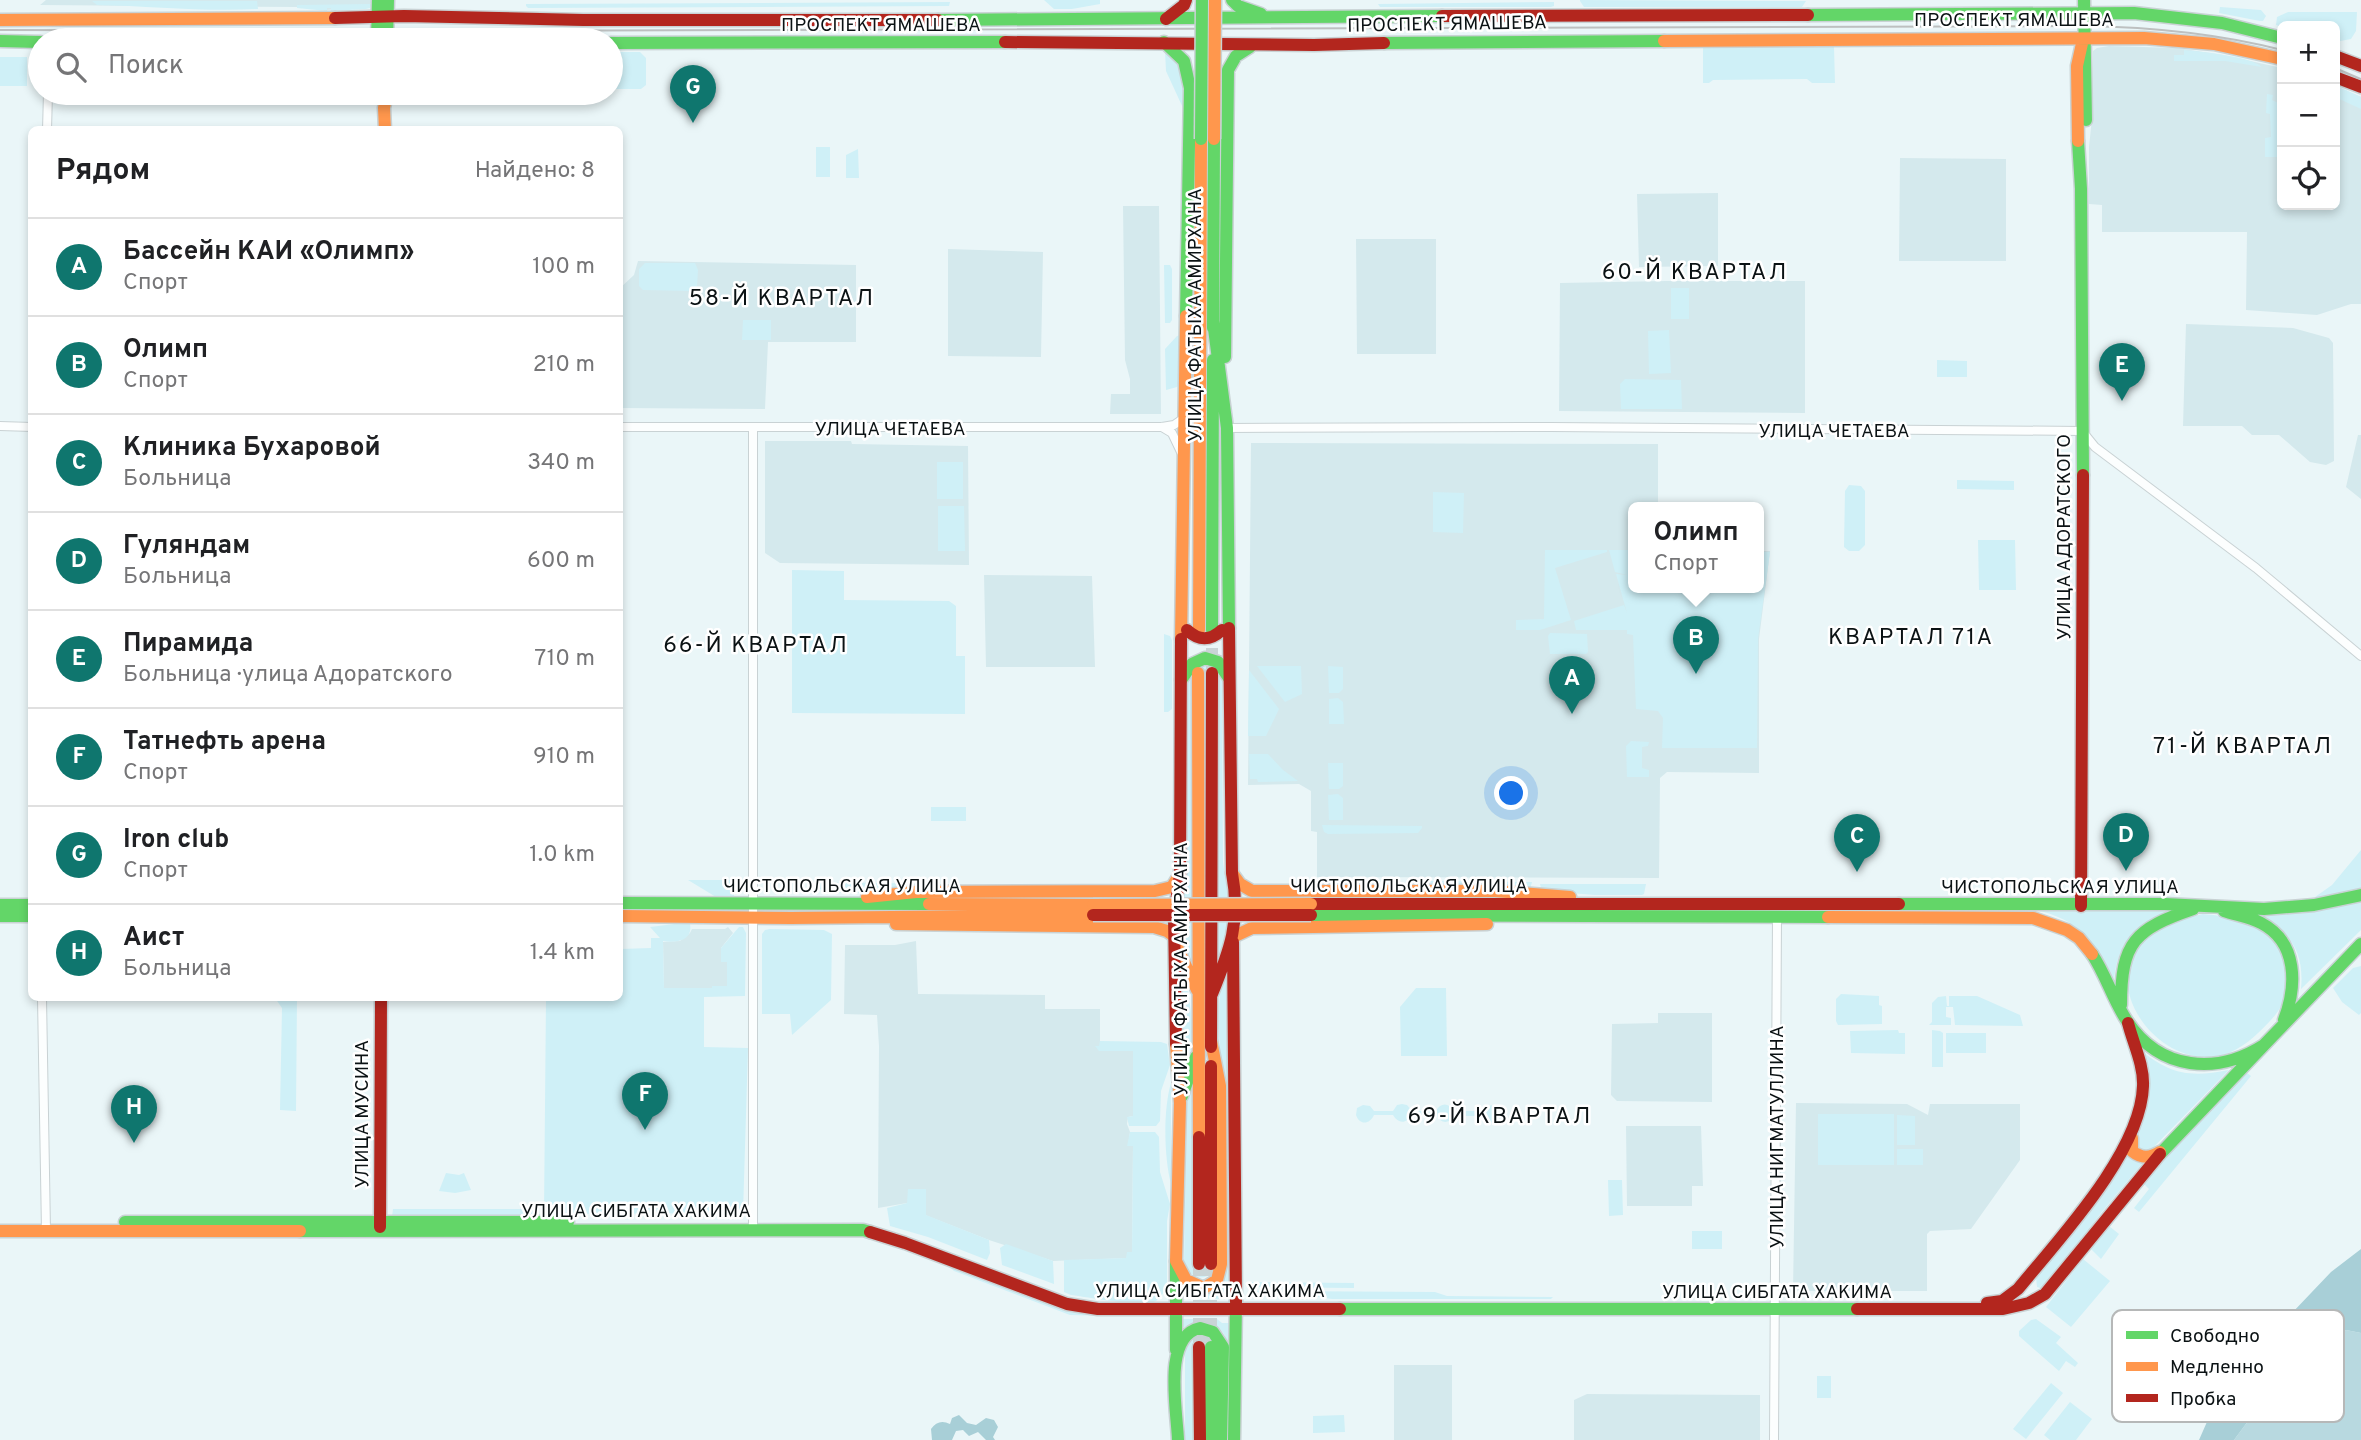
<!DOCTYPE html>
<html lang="ru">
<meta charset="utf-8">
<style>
body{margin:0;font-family:Overpass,sans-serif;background:#f6f6f6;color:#202124}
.controls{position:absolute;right:21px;top:21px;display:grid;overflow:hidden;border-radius:10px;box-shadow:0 4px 10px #0003}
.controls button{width:63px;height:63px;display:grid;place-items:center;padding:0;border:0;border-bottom:2px solid #e0e0e0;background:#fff;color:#202124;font:35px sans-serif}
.you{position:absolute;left:1512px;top:794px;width:24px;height:24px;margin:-18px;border:5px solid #fff;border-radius:50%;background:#1a73e8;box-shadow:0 0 0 10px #1a73e833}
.badge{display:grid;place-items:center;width:46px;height:46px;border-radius:50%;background:#0f766e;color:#fff;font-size:23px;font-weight:700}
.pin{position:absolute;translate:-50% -58px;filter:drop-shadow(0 2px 4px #0008)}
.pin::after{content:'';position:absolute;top:37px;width:24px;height:21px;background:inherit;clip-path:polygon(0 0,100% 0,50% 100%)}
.popup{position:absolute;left:1628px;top:502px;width:136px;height:91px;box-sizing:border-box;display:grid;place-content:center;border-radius:10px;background:#fff;filter:drop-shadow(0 2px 5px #0005);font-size:23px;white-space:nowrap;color:#757577}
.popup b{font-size:26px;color:#202124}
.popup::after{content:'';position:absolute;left:50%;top:100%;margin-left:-14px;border:14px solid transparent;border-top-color:#fff}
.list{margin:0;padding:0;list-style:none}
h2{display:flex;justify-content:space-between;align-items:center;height:91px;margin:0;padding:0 28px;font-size:30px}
h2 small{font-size:23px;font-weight:400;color:#757577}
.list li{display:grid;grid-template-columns:46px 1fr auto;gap:21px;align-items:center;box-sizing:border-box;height:98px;padding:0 28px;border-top:2px solid #e0e0e0}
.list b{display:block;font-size:26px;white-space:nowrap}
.list p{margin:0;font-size:23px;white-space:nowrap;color:#757577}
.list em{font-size:23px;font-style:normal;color:#757577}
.icon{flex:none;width:38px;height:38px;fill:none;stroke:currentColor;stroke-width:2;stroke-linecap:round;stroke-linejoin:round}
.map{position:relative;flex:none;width:2361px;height:1440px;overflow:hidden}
.search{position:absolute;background:#fff;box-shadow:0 4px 10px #0003;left:28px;top:28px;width:595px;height:77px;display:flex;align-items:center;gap:18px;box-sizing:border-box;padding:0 24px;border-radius:38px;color:#757577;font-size:26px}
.panel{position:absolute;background:#fff;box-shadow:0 4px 10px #0003;left:28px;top:126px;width:595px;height:875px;border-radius:10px}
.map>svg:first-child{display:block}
</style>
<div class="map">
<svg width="2361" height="1440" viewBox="0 0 2361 1440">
<rect width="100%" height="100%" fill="#eaf6f8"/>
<path fill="#d4e9ed" d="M46,0H372L369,7L326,10L298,7L40,5Z
M2109,46L2177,48L2223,55L2282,68V205H2335V86L2361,97V304H2351L2317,315L2246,310L2247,232H2102V205L2089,204V147L2092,118L2093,51L2097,48Z
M1900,158L2006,159V261H1899Z
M1718,193V266L1639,267L1637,194Z
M1123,206H1159L1161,414H1110L1111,394H1130V379L1125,360Z
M1356,239H1436V354H1357Z
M948,249L1043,252L1041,357L948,356Z
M638,261L856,265V342H768L765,409L620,408V288L634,275Z
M1667,281H1805V413L1559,411L1560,283Z
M2186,324L2293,328L2329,338L2333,343L2334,461L2326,465L2310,462L2279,435H2252L2242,426H2183Z
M2358,435H2361V499L2346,487Z
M765,441H851L852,444L968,446L969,565L780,563L765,553Z
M1251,443L1658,444V508H1633V588H1759V551H1770L1759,639V773L1667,772L1660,778L1659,878L1317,877V832L1311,831V791L1299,784L1248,785Z
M984,575L1092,576L1095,667H986Z
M728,927L733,933L721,948V961L727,962V986L712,988H664L663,942L680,941L690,933L692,929H725Z
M916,941L918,994L1045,995V1009H1100V1046H1096L1133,1051V1116L1128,1117L1127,1124L1130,1132L1128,1146H1133L1132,1252L1127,1258L1053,1261L989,1240L925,1215L926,1189L907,1203L878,1208L879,1046L877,1015L844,1014L845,945H895Z
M1658,1013H1712V1102L1617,1101L1611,1095L1612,1024L1658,1023Z
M1796,1103L1907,1104L1928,1115L1930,1104H2020V1160L1971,1229L1930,1231L1927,1234V1291H1793Z
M1626,1126H1701L1703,1186H1692V1206H1627Z
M1394,1365H1452V1440H1394Z
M1587,1394L1760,1395V1440H1574V1400Z"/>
<path fill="#cff0f7" d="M371,0H373L370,8L366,9L331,11V8H327V11L297,8V5L371,4Z
M1044,0H1100V4L1072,9H1054Z
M92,1H257L258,9C204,12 151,6 97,5Z
M1580,1V0L1806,1L1802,7H1584Z
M950,2L949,6L528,8L526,6V4Z
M1554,2V6L1551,7H1380L1378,4Z
M2220,7L2261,10L2266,16L2263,21H2260L2219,13Z
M2288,12H2357L2356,31L2351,39L2335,42V26L2282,27L2276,25L2277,17Z
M1703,47H1834L1835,83H1812L1807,79L1713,80L1709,83H1703Z
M2184,50C2202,52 2250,56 2262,67L2225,61H2174V55H2184Z
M1165,51L1181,58L1186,92L1183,108L1166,71Z
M611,52H640L646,58V85L641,89H611Z
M0,57H27V86H0Z
M2335,85L2361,97V109L2335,97Z
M2267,94L2273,95L2272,100L2282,105V157H2265V138L2271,137L2270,114L2266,113Z
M816,147H830V177H816Z
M858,149L859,178H846V155Z
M645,263H695L698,270L697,286L691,291L643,290L639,286V269Z
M1164,265H1170L1172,269V320L1170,323H1165Z
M1671,288H1689V319H1671Z
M743,320H771V340H742Z
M1669,330L1671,373L1649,374L1648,331Z
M1180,335L1181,382L1177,387L1166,390L1165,349L1177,336Z
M1937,360L1967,361V377H1937Z
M1625,379L1681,380L1682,409H1621L1620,384Z
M937,462H963V499H937Z
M1957,480L2014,481V490L1957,489Z
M1849,485L1861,486L1865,491V545L1859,551H1849L1844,547L1845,491Z
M1433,492L1464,493L1463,533L1433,532Z
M938,506H964L965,551H938Z
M1978,540H2015L2016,590H1979Z
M1545,550H1607V552L1555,568L1571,620L1540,630H1516V620L1544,619Z
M1609,550H1629L1630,552H1633V588H1759V552H1770L1758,639L1757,748H1662L1663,718L1658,711L1636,709L1633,635L1627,634V630H1576L1574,621L1624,605L1627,613L1616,574L1627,575L1615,572Z
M792,570L844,571V600L949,601L956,606V656H965V714L792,713Z
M1550,633L1587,634L1588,652L1586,654H1550L1548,636Z
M1164,634L1170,636L1172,640V709L1168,712H1164Z
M1196,663L1213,665L1222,679L1223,862C1228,903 1238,927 1214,965V670H1192L1193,968L1179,926L1186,673Z
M1257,666H1301L1302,694L1285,702Z
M1328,666L1343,667V689L1339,693H1329Z
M1249,670L1279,709L1266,736H1248Z
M1338,698L1343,702L1344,724H1329V699Z
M1631,741L1649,742L1648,746L1642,747V768L1649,770V777H1627L1626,746Z
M1249,754H1268L1283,770L1298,781L1258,782L1257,779H1250Z
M1328,763H1343V786L1339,789H1329Z
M1338,794L1343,798V820H1329L1328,795Z
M931,807H966V821H931Z
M1322,825L1422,826V828L1418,833L1328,834L1324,832Z
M2361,850V889L2334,896L2315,897L2332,885Z
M688,880H734V896L716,897Z
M1429,881L1532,882L1530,889L1434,886Z
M820,882L944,884L866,893H826L820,889Z
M1540,884H1646L1644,894L1642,895H1595L1545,891L1541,888Z
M2361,901V930L2301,989C2305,945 2285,929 2249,910L2313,909Z
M2035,910H2170C2135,927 2117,942 2114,982C2095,943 2080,919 2035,910Z
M2203,914C2227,916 2237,918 2259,928C2263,930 2270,932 2273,936C2277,939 2279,945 2281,949C2296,974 2289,1001 2270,1021C2256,1036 2242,1049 2223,1055C2157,1072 2092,980 2149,933C2164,920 2185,918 2203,914Z
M674,924H690C693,941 676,943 663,941L664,988H712V986H727V962H721V948L739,927H743L746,933L745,996L704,997V1047L748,1048L743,1213L544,1214L546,998H620V949L651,948V938H660L650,927Z
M770,929L824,930L832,934L831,1000L792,1035L790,1014H762V934L765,930Z
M1229,960L1231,1149L1225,1165C1224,1140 1225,1114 1223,1089C1221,1041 1211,1007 1229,960Z
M1181,966C1192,1001 1198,1044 1183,1078Z
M2361,966V1013L2359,1015L2342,1002L2333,988L2353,968Z
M1416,988H1446L1447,1056H1401L1400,1007Z
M1841,994L1879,996V1005L1882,1006V1024L1838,1025L1836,1021V999Z
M1946,996L1947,1006H1949V996H1977L2020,1015L2023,1026L1955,1025L1953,1007H1946V1017L1951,1018V1025H1929L1932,1022V1003L1938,997Z
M275,998H297L296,1111L280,1110L282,1008Z
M1898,1030L1899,1033H1905V1054L1851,1053L1850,1031Z
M1932,1030L1940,1031L1943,1033V1067H1932Z
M1946,1033H1986V1053H1946Z
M1100,1041L1161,1042L1167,1044L1170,1065L1161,1091L1160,1121L1156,1126H1129L1127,1117L1133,1116V1051H1099L1095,1046H1099Z
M2138,1048C2169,1074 2189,1078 2229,1070L2148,1153L2137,1152L2134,1140L2142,1120Z
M2247,1073L2251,1076L2139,1212L2134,1208L2149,1189L2142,1182Z
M1194,1078L1216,1264L1213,1274C1198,1281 1190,1277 1184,1262L1187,1102Z
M1171,1083V1184C1164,1157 1163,1110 1171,1083Z
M1402,1104L1407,1105L1412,1111H1436C1441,1102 1449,1103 1454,1111H1482C1487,1104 1499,1103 1505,1109L1507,1116L1501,1123C1492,1124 1485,1125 1481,1116H1454C1449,1124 1441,1124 1436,1115H1411C1407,1124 1398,1124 1393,1115H1374C1370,1124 1360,1126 1356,1115L1357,1108L1363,1105L1370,1106L1374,1111H1393L1397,1105Z
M1818,1114H1894V1165H1818Z
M1897,1115L1915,1116V1145H1897Z
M1130,1132H1155L1159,1137L1160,1172L1170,1204L1167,1221V1288C1164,1292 1160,1298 1156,1301C1144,1308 1087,1297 1071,1295L1064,1292V1260L1126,1258L1127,1252H1132L1133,1146H1127Z
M1897,1149H1923V1165H1897Z
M2128,1149L2146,1159L2101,1213L2050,1282L2043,1289L2037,1287L2036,1277Z
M446,1173L459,1175L464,1173L471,1190L455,1193L439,1191Z
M1231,1173L1230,1296L1227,1299L1184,1298L1181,1295V1281L1220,1282L1225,1274L1226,1188Z
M1608,1180H1622L1623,1215L1609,1216Z
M908,1189H926V1215L989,1240L990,1253L987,1260L928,1237L890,1226L887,1208L907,1203Z
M393,1209H537L539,1215L392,1217Z
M2109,1226L2119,1234L2101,1259L2091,1249Z
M1692,1231H1722V1249H1692Z
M1006,1244L1053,1261L1054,1284L1002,1265L1000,1248Z
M2083,1259L2110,1281L2071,1327L2046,1307Z
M949,1265L1106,1313V1316L1070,1315L954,1271L949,1267Z
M1250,1282L1354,1283V1288L1250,1287Z
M1250,1291L1435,1292L1447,1296L1553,1297L1551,1299H1332L1311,1296L1250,1295Z
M1181,1319H1217L1222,1323H1231V1427L1227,1414L1225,1336C1211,1314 1201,1323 1181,1328Z
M2036,1319L2061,1337L2056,1343L2078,1363L2075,1367L2066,1361L2059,1371L2019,1336V1331L2031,1320Z
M1205,1333L1211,1336L1219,1348H1193V1440H1185V1348L1193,1336Z
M1817,1376H1831V1398H1817Z
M2051,1383L2063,1393L2026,1439L2013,1429Z
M2070,1402L2092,1419L2076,1440H2050L2044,1435Z
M1344,1415L1345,1432L1313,1433V1416Z"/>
<path fill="#b8d9e0" d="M2346,1330L2361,1333V1440H2234L2300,1351Z"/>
<path fill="#a8cfd7" d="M2361,1249V1333L2346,1330L2300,1351L2234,1440H2199L2210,1415L2249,1358L2331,1272Z
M959,1415L967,1423L976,1425L986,1418L994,1420L998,1427L993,1437L995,1440H986L978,1432L969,1436L963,1430L956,1431L952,1440H932L931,1429C936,1422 942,1420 950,1424L952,1418Z"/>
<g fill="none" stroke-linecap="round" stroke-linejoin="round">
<path stroke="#c9d4d6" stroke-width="12" stroke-dasharray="12 6" stroke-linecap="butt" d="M1212,630V673
M1199,1264V1347
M1211,1264V1347"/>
<defs>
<path id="street" d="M47,130L48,93
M0,426L32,427
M620,427H1162L1174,425L1184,418
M1162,427L1172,433L1182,454
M1227,428L1551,427L2082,431L2095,447L2256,568L2361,656
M42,998L46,1231
M753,1228V428
M1774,1440L1777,917"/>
<path id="fast" d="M1232,0L1238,6L1261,14
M2084,0L2086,120
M1808,15L2134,13L2222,23L2282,38
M938,20L1442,16
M377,40L378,0
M387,40L388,0
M0,41L40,42
M1164,42L1184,61L1190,88L1186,316
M611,43L1005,42
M1384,43L1664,41
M2078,141L2081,189L2083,475
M1213,321L1227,428L1229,628
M1213,328L1214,139
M1225,357L1228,70L1236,56L1250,47
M1212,630L1213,360
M1181,680L1192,664L1205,658L1218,662L1229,678
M620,903L929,904
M1899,904H2165L2264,909L2314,905L2361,895
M0,905H32
M2224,911C2236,915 2250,917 2261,923C2298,942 2297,986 2284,1020
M1311,915L1828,917
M0,916H32
M2092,954C2106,975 2113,1000 2127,1021C2160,1071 2217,1075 2264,1045L2361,944
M2121,1005C2121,942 2135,929 2193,909
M1182,1096L1196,1057
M2160,1154L2264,1045
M125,1222H568
M300,1231L863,1230L870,1232
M1176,1261V1350
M1340,1309H1857
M1211,1347V1440
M1178,1440C1177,1410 1162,1336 1200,1328L1213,1332L1223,1347L1221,1440
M1234,1440L1236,1302"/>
<path id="slow" d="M0,20L335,18
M1664,41L2144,38L2214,44L2282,59
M385,130L384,108L387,93
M2078,141L2077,66L2083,39
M1199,630L1201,139
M1181,639L1186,316
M1198,673L1199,1137
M1232,873L1240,884L1252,891H1495L1570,897
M867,897L916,892L1155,891L1172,887L1180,874
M929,904L1093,905
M620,916L791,918L1093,915
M1828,917L2033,918L2067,930L2079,938L2092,954
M896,924L1154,927L1167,931L1175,937
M1235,936L1252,928L1487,924
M1178,949L1197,990
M1176,1044L1180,1103L1176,1261L1186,1280L1204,1288L1217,1280L1221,1264L1220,1086L1211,1041
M2132,1138V1151C2142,1159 2150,1158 2160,1152
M0,1231H300"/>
<path id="jam" d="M1442,16L1808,15
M335,18L404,16L583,20H938
M1166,19L1184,5L1186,0
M1005,42L1314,45L1384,43
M2335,56L2361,66
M2335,77L2361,87
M1187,630C1199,641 1210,641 1222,630
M1311,904H1899
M2081,906L2083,475
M1233,942L1236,1302
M1212,994C1230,950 1241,921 1232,873L1229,628
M1176,1044L1174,916L1180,874L1181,639
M1211,1047L1212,673
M1211,1066V1264
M1199,1137V1264
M380,1227L381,998
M870,1232L905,1243L1067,1304L1098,1309H1340
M1987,1303L2002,1301L2018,1289C2059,1239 2141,1152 2143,1086C2144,1065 2133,1043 2128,1023
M1857,1309H2003L2029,1303L2045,1294L2160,1154
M1199,1347L1200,1440"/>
</defs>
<use href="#street" stroke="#c9d2d4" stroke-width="10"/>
<use href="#fast" stroke="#c9d2d4" stroke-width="15"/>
<use href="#slow" stroke="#c9d2d4" stroke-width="15"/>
<use href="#jam" stroke="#c9d2d4" stroke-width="15"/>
<use href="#street" stroke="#fcfefe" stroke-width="8"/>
<use href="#fast" stroke="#63d668" stroke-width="12"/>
<use href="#slow" stroke="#ff974d" stroke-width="12"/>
<use href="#jam" stroke="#b3261e" stroke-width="12"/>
<path stroke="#bdc0c0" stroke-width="2" d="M0,30L439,31L2083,26C2151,27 2216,33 2282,50
M2335,68L2361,79"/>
<defs>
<path id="fast-bridge" d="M1201,139L1202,0"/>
<path id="slow-bridge" d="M1214,139L1215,0
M1093,905L1311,904"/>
<path id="jam-bridge" d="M1093,915H1311"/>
</defs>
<use href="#fast-bridge" stroke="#c9d2d4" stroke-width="15" stroke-linecap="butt"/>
<use href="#slow-bridge" stroke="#c9d2d4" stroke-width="15" stroke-linecap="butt"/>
<use href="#jam-bridge" stroke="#c9d2d4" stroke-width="15" stroke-linecap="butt"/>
<use href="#fast-bridge" stroke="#63d668" stroke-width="12"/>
<use href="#slow-bridge" stroke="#ff974d" stroke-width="12"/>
<use href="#jam-bridge" stroke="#b3261e" stroke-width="12"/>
</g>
<g text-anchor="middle" stroke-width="5" stroke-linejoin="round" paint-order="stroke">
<g font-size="19" fill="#0b1214" stroke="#fff">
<text x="2014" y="26">ПРОСПЕКТ ЯМАШЕВА</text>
<text transform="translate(1447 23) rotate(-1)" y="7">ПРОСПЕКТ ЯМАШЕВА</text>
<text x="881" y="31">ПРОСПЕКТ ЯМАШЕВА</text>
<text transform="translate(1194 315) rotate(-90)" y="7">УЛИЦА ФАТЫХА АМИРХАНА</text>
<text x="890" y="435">УЛИЦА ЧЕТАЕВА</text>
<text x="1834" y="437">УЛИЦА ЧЕТАЕВА</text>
<text transform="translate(2063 537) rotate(-90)" y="7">УЛИЦА АДОРАТСКОГО</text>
<text x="842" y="892">ЧИСТОПОЛЬСКАЯ УЛИЦА</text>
<text x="1409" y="892">ЧИСТОПОЛЬСКАЯ УЛИЦА</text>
<text x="2060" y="893">ЧИСТОПОЛЬСКАЯ УЛИЦА</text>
<text transform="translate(1180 969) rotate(-90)" y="7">УЛИЦА ФАТЫХА АМИРХАНА</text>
<text transform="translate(361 1114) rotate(-90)" y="7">УЛИЦА МУСИНА</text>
<text transform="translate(1776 1137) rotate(-90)" y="7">УЛИЦА НИГМАТУЛЛИНА</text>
<text x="636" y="1217">УЛИЦА СИБГАТА ХАКИМА</text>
<text x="1210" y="1297">УЛИЦА СИБГАТА ХАКИМА</text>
<text x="1777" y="1298">УЛИЦА СИБГАТА ХАКИМА</text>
</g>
<g font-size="23" letter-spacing="2" fill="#0b1214" stroke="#fff">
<text x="1695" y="279">60-Й КВАРТАЛ</text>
<text x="782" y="305">58-Й КВАРТАЛ</text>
<text x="1911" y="644">КВАРТАЛ 71А</text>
<text x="756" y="652">66-Й КВАРТАЛ</text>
<text x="2243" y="753">71-Й КВАРТАЛ</text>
<text x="1500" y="1123">69-Й КВАРТАЛ</text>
</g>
</g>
<rect x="2112" y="1310" width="232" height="112" rx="10" fill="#fff" stroke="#b6b8b8" stroke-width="2"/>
<rect x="2126" y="1331" width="32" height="8" fill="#63d668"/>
<rect x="2126" y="1362" width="32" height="9" fill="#ff974d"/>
<rect x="2126" y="1394" width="32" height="8" fill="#b3261e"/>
<g font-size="19" fill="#0b1214">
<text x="2170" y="1342">Свободно</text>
<text x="2170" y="1373">Медленно</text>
<text x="2170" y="1405">Пробка</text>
</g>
</svg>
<div class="controls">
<button>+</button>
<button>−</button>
<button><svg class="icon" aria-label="locate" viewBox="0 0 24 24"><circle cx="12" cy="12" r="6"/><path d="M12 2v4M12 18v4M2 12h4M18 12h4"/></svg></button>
</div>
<div class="you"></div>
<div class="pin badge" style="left:1572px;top:714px">A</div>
<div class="pin badge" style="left:1696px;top:674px">B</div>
<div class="popup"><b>Олимп</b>Спорт</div>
<div class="pin badge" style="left:1857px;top:872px">C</div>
<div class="pin badge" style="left:2126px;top:871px">D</div>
<div class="pin badge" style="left:2122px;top:401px">E</div>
<div class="pin badge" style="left:645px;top:1130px">F</div>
<div class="pin badge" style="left:693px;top:123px">G</div>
<div class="pin badge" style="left:134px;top:1143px">H</div>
<div class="search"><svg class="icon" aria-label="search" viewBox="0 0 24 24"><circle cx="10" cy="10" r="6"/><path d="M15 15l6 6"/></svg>Поиск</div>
<section class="panel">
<h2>Рядом<small>Найдено: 8</small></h2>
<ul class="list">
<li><span class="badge">A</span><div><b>Бассейн КАИ «Олимп»</b><p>Спорт</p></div><em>100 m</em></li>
<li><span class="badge">B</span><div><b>Олимп</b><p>Спорт</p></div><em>210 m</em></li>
<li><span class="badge">C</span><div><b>Клиника Бухаровой</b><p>Больница</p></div><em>340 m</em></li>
<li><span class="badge">D</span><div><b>Гуляндам</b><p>Больница</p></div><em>600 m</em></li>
<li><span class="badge">E</span><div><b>Пирамида</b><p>Больница · улица Адоратского</p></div><em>710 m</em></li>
<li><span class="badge">F</span><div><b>Татнефть арена</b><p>Спорт</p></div><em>910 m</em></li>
<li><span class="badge">G</span><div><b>Iron club</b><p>Спорт</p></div><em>1.0 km</em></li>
<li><span class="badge">H</span><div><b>Аист</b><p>Больница</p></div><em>1.4 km</em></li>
</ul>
</section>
</div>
